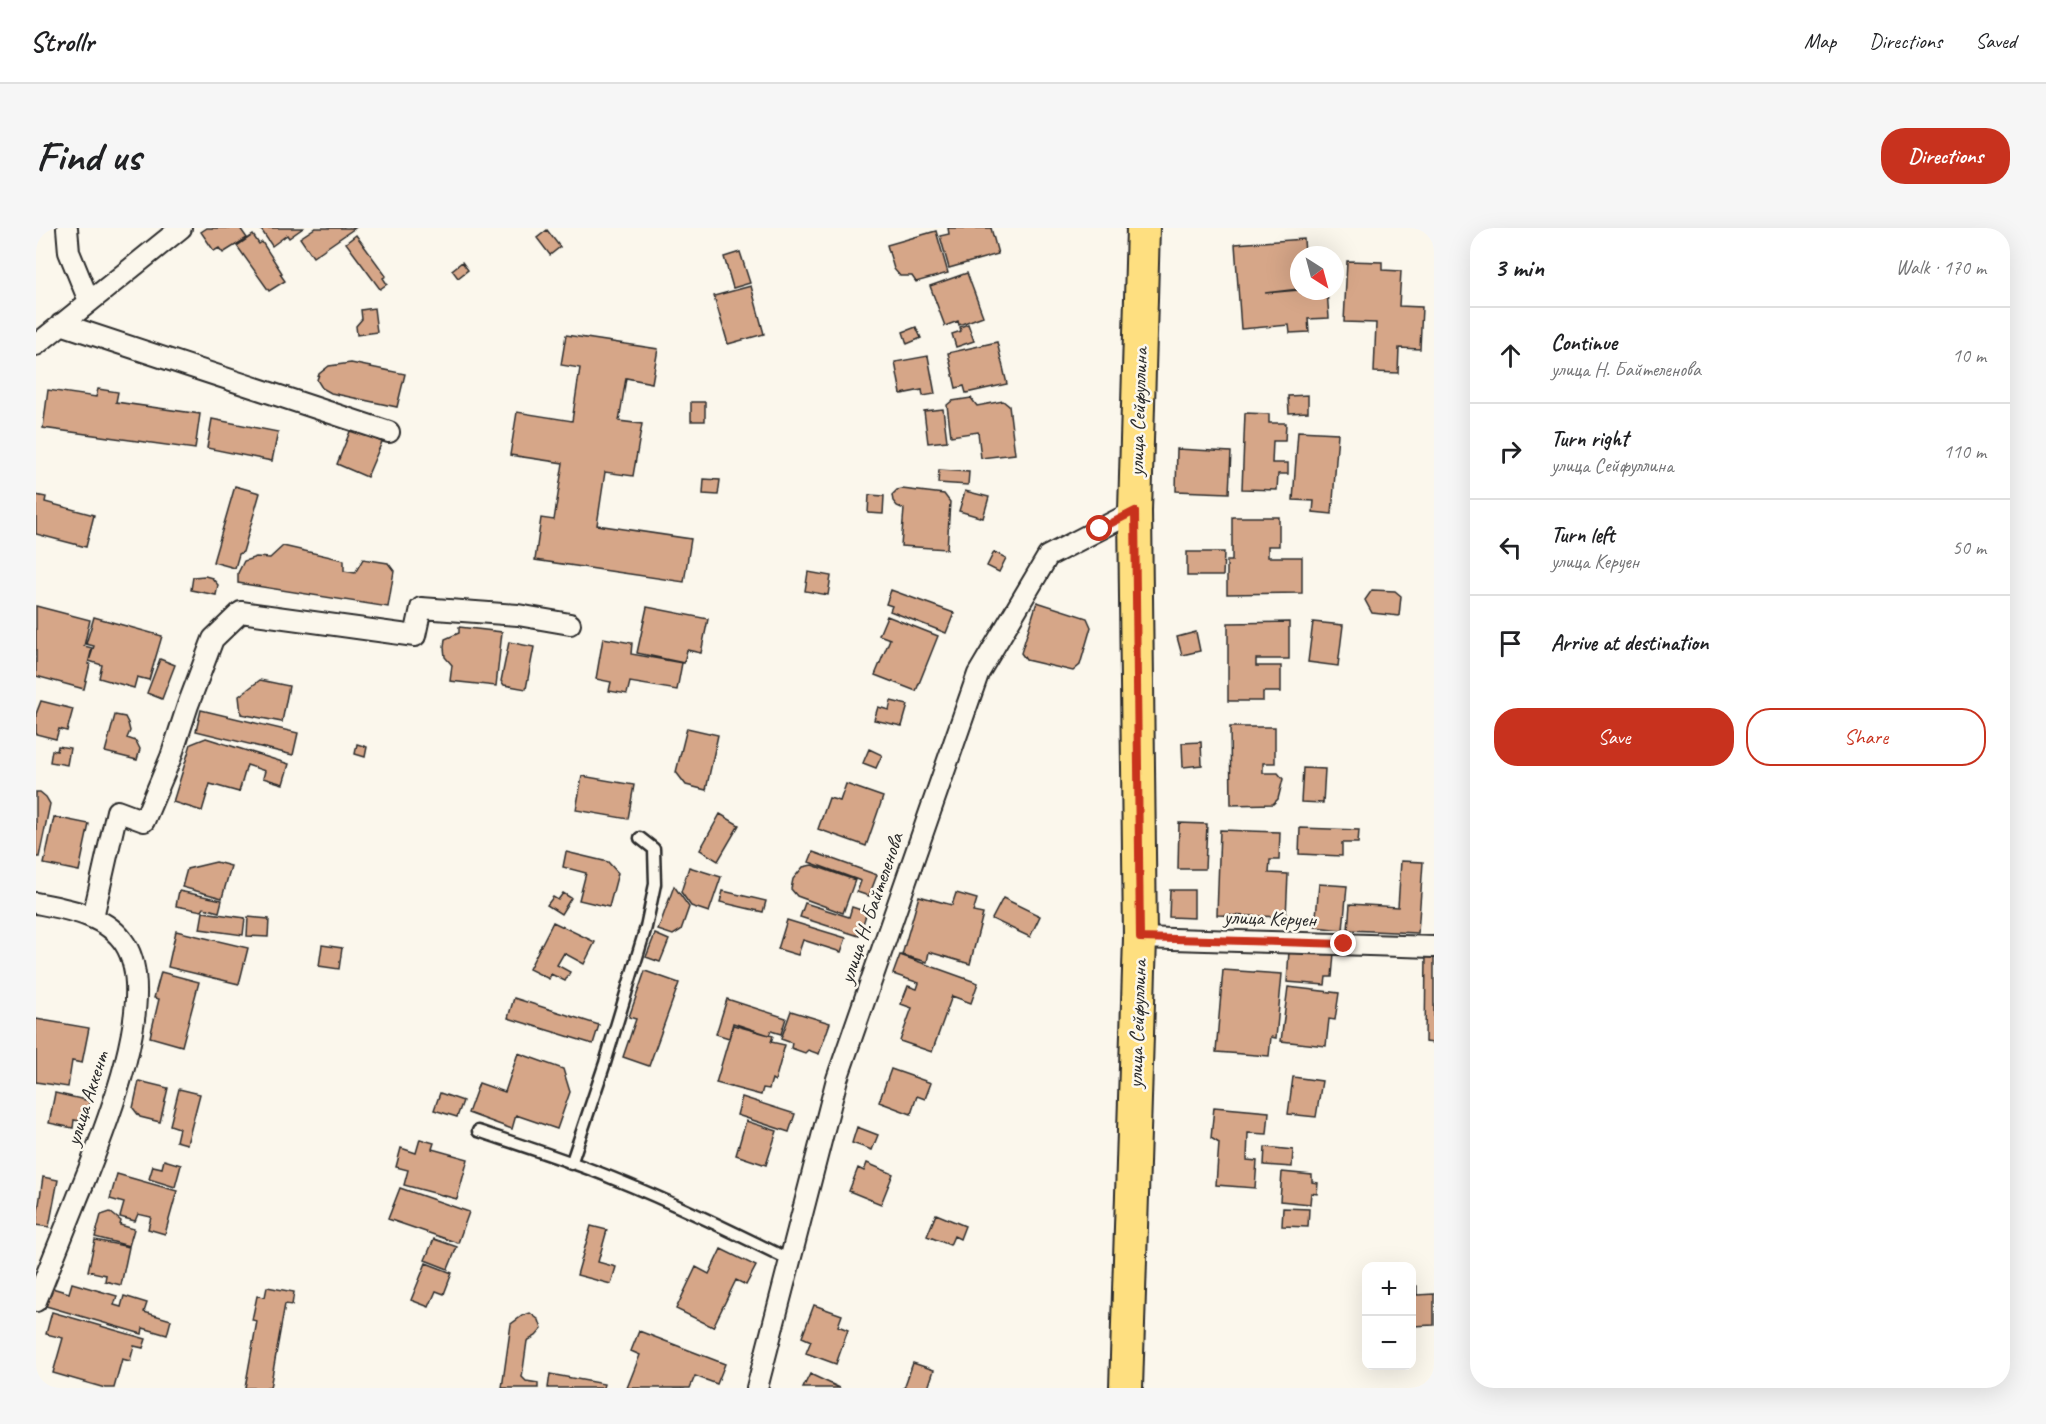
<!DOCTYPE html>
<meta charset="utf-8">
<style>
body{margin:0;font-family:Caveat,sans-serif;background:#f6f6f6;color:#202124}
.controls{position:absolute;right:18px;bottom:18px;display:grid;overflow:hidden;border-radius:12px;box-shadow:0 6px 24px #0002}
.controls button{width:54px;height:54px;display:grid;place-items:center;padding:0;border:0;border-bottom:2px solid #e0e0e0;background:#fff;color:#202124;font:30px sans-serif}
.compass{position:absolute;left:1254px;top:18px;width:54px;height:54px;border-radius:50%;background:#fff;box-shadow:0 6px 24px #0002;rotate:144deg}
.stop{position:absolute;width:18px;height:18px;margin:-14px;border:4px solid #c8321e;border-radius:50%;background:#fff}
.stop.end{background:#c8321e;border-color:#fff;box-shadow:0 2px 6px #0008}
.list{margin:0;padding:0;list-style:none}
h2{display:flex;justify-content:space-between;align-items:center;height:78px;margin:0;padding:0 24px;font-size:26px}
h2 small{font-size:20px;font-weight:400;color:#757577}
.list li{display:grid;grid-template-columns:39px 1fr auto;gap:18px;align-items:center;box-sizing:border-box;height:96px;padding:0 24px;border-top:2px solid #e0e0e0}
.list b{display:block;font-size:22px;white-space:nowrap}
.list p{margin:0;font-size:20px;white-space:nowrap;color:#757577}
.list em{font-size:20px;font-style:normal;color:#757577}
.actions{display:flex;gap:12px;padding:18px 24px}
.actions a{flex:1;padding:14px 0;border:2px solid #c8321e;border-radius:24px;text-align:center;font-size:21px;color:#c8321e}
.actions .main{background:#c8321e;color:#fff}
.icon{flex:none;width:33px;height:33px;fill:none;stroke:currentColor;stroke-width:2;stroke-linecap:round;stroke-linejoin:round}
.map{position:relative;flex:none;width:1398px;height:1160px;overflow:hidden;border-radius:24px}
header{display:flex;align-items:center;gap:36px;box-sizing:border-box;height:84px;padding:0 30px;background:#fff;border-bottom:2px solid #e0e0e0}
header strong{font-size:28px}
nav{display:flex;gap:33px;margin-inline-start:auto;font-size:21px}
.intro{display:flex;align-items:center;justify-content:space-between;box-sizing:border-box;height:144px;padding:0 36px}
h1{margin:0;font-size:42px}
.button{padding:15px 27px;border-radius:24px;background:#c8321e;color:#fff;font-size:21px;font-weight:700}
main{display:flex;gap:36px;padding:0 36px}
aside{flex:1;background:#fff;border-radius:24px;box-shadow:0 6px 24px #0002}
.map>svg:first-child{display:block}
</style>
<header>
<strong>Strollr</strong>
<nav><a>Map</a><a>Directions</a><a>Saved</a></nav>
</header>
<div class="intro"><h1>Find us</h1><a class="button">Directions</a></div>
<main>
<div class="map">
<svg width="1398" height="1160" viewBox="0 0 1398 1160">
<rect width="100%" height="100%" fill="#fbf7ec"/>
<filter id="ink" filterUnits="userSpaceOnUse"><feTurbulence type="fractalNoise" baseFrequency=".0167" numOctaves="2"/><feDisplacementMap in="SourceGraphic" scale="12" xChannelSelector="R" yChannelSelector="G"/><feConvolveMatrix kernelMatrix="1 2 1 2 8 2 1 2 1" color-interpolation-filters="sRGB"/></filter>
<g filter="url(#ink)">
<path fill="#d6a688" stroke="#2b2b2b" stroke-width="1.5" d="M171,0H204L211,10L187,25L183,20L178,23L165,4Z
M224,0H267L253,10L251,7L236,18Z
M279,0H319L277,29L264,10Z
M912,0H955L962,26L913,40L904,8L913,6Z
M511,2L524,19L514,27L501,10Z
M900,3L912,45L880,54L876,48H864L858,41L851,17Z
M217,7L223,16L226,14L246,45L244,46L249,53L233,63L201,18Z
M320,7L350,48L347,50L351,56L344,61L310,15Z
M1268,11L1269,27H1263V61L1229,65L1263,62L1291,63L1293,90L1272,91L1273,104L1254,105L1253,97L1205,101L1199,16Z
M704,24L714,55L697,60L688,29Z
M1311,33L1346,34V42L1365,43L1363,78L1386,79L1384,121L1363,120L1362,145L1338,144L1340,95L1308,94Z
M426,34L432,42L422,50L416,42Z
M931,45L947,88L923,97L922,93L909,98L894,58Z
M715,58L728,106L692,116L678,68Z
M338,80L341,104L321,107L320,98L326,91L325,82Z
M932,96L938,113L920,119L916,106L925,103L924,99Z
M880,99L885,110L871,116L867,104Z
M530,107L622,121L616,155L590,150L583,193L606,196L597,248L569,244L561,297L655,311L648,354L499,332L505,290L518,292L527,235L474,227L481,184L536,193L544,140L525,137Z
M961,114L971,156L930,165L928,158L920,160L912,125Z
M892,128L899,166L887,168L886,162L865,166L859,134Z
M315,135L369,146L361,179L295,165L286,160L281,152L283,146L293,138Z
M62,161L82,164L80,174L164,186L159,221L7,200L12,162L60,169Z
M1272,167V184L1253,185L1252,168Z
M935,170L941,178L967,173L973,178L979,226L945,230L942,204L915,208L911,177L916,173Z
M655,174H669V193H655Z
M907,181L911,213L892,215L888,183Z
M1209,185L1233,186V195H1250L1249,213H1237L1236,235H1252V246H1242L1241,262L1206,261Z
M176,191L242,204L236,233L171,220Z
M315,201L346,214L331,249L301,236Z
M1262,203L1302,205L1296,286L1277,284L1278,273L1257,272Z
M1141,221L1195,224L1193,265L1140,263Z
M903,242L933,244L932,257L902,255Z
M668,251L684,252L682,267L667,266Z
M199,258L224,265L207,324L203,326L199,340L177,334Z
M866,261L908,266L914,274L911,321L865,318L868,281L861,278L857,273L856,267L861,262Z
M929,263L953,269L947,290L923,283Z
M0,267L10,269L9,274L58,287L50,319L0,306Z
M833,267L848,268L847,286L832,285Z
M1196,289H1243V318H1232V329H1266V365L1191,366V333H1196Z
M247,318L308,332V343L319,345L327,331L352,335L358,343L352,379L202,355V345L208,333L220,329L234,330Z
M958,324L970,330L963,344L951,338Z
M1151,324H1188L1187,348H1151Z
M772,344L795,348L792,367L769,363Z
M169,348L176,350L182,357L180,367L155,362L157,349Z
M855,362L918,385L910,405L854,383L856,378L850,376Z
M1336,362L1359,363L1365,368L1363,388L1336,385L1329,372Z
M1001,374L1051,390L1055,399L1044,437L1037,443L990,432L985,425Z
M0,378L54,392L48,418L56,420L52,436H54L48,461L0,448Z
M611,379L672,391L665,425L651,422L648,435L601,425Z
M851,388L902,408L880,463L839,447L854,411L843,407Z
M58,389L126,408L113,452L101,449L98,460L63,450L66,437L53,433L58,418L50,416Z
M1253,394V431H1220V438H1245V464H1227V473H1192V395Z
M1277,394L1307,397L1302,438L1272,434Z
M423,399L466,404L460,458L414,453L416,437L409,429L408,419L409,411L423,405Z
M1160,404L1164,423L1146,427L1141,409Z
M567,410L596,415L595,426L646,435L641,462L594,454L591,466L573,463L575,454L560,451Z
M473,414L498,419L490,461L468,457L465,453Z
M124,431L139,437L126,471L111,465Z
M224,452L253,458L246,494L205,486L203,468Z
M5,473L37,481L31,503L23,501L20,511L0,506V486Z
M855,473L872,477L866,498L838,492L842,479L853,482Z
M165,482L262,505L257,527L160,503Z
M79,487L89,489L92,495L94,503L91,510L100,513L104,521L101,532L69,524Z
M1194,499H1239V535H1227V545H1242L1247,551L1242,571L1237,576L1195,577Z
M651,500L682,507L670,562L650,557L640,544Z
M170,510L253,536L247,556L227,550L229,543L211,537L203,564L174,556L166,583L137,574L155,516Z
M1165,514L1166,537L1147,539L1146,515Z
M321,516L331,519L329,529L319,526Z
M22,518L34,520L31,537L14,534L16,522L21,523Z
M833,521L846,527L840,540L827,535Z
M1267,540L1289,541L1287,575L1265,574Z
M546,548L598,557L592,591L540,582Z
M810,556L847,569L830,618L782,601L793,570L804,573Z
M0,564H4L10,569L14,576L3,629H0Z
M684,586L703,597L682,633L664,622Z
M18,589L53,596L43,643L8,636Z
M1143,595L1171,596L1169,641H1142Z
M1264,600L1323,602L1322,615H1306V628L1263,626Z
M1184,602L1244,604L1243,632H1234L1233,645L1252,646L1250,689L1181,687Z
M530,624L572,634L582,645L573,679L543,672L550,645L527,639Z
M777,624L841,647L833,668L821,664L825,653L773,634Z
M1365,633L1387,634L1382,705L1312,702L1314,676L1362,679Z
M180,634L195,638L186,670L146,659L151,641Z
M776,637L819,652L807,685L761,668L755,661L757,651L767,639Z
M653,639L685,649L673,684L655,678L645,664Z
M1283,656L1311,658L1307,702L1279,699Z
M638,658L653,679L645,702L637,707L622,702Z
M1134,662H1158V690L1133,689Z
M143,663L186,672L183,684L168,680L166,683L140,678Z
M687,663L730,673L727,684L684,674Z
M527,665L535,670L525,686L511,677L517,669L522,672Z
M920,665L941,671L937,684L947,686L934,736L893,724L891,734L866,727L883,668L916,677Z
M967,670L1004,688L994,709L956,691Z
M769,675L813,689L816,679L831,684L823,708L764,689Z
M167,684L209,690L207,707L164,701Z
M212,689L233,691L232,709L211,708Z
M751,692L810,710L805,724L767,712L762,727L742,721Z
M517,694L559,714L548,736L528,725L521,737L534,744L529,753L515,746L513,751L493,741Z
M140,703L212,720L203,756L132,739Z
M619,706L633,712L624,734L610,729Z
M286,717L306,720L303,741L283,738Z
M1253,723L1298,725L1296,749H1290L1289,757L1251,754Z
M1390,725H1398V815L1389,814Z
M864,727L942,755L935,775L916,768L896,824L864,813L876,780L865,776L872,758L881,761L883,755L857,746Z
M1187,742L1246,746L1240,810L1235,809L1233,828L1180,824Z
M609,743L643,755L613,838L587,829L600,791L593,789Z
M125,744L163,754L146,818L114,809L123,771L118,770Z
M1252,759L1303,765L1299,792L1293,791L1290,818L1245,813Z
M478,770L563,797L557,816L472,790Z
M691,771L750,790L745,806L735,803L733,807L697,795L693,810L680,806Z
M755,783L794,795L783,826L772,822L769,825L755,820L756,815L745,811Z
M0,791L53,800L46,835L36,833L32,859L0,854Z
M697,797L737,808L735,814L749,817L739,853L736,851L733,861L727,860L725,867L680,855Z
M482,825L527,841L534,864L521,901L480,887L476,901L432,885L443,855L469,864Z
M855,841L895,855L889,871L881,868L875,886L843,874Z
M1257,849L1286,853L1280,889L1252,886Z
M103,853L132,860L124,894L104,889L97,880Z
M143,861L164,866L151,916L140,913L143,900L134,897Z
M19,865L54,873L49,894L38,892L37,900L13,895Z
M404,865L427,873L421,889L398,882Z
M706,869L759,886L753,904L701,887Z
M1178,879L1233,884L1231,906L1212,905L1211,932L1221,933L1219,960L1180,957L1183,915L1175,910Z
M710,893L741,903L730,937L700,927Z
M821,899L842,907L836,922L816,915Z
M384,911L398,915L396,921L432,931L421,971L368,957L372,942L360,939L365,920L380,925Z
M1229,919L1257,922L1256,939L1228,937Z
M128,932L145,937L139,959L113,951L117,938L126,940Z
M831,935L857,946L845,976L813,963L822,940L828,943Z
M1246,944L1276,947V954L1282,955L1281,966L1275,965L1274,976L1244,973Z
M81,946L141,963L129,1006L112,1001L115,989L102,986L99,993L84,989L88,975L74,971Z
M7,949L22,952L13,999L0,997Z
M364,960L433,984L422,1015L352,991Z
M1247,980L1273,981L1272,999L1246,998Z
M74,984L85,993L84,997L98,1001L93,1018L59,1009L65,987Z
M900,986L929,998L924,1011L918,1008L914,1017L891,1008Z
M555,998L571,1002L562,1034L580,1039L575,1056L541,1047Z
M398,1011L421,1019L412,1041L389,1032Z
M59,1012L93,1019L85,1057L69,1053L70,1047L52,1043Z
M685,1021L720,1038L710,1057L700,1052L677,1099L640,1081L660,1039L673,1046Z
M390,1035L416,1045L408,1066L400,1063L393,1079L375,1072Z
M36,1055L81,1068L78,1077L85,1079L88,1068L111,1075L108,1084L135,1092L131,1107L107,1100L106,1106L10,1078L16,1060L33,1065Z
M1376,1058H1381V1067L1398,1066V1097L1376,1098Z
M231,1059L258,1064L256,1077L249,1076L234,1160H209L221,1093L216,1092L221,1068L229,1069Z
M778,1077L806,1087L802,1098L812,1102L800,1136L770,1125L775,1113L766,1109Z
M16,1084L110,1111L107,1120L98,1118L94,1133L86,1131L78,1160H69L17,1145L27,1110L10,1106Z
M494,1085L503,1092L506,1101L500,1108L491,1113L486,1149L490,1153L502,1155V1160H466L475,1096L486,1088Z
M603,1103L689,1136L681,1156L659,1148L654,1160H591L604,1127L595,1123Z
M877,1135L898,1142L892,1160H868Z
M514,1146L568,1156L567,1160H512Z
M774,1146L804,1160H767Z"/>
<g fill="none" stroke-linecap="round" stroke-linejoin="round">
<defs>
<path id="service" d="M442,903C487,918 532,932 576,950C636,974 695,1003 754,1032
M535,936L569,835L610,699L619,656L618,621L604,610"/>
<path id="minor" d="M31,0L33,24L53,73
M25,96L353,204
M0,117L145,0
M0,675C31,681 71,687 89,716C125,772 64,914 41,971C27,1005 14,1039 0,1073
M57,689L81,583L108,593L135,529L152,477L177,411L205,384L379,408L385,380L482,387L534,396
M1104,710L1398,719
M721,1160L801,851L942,446L1012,328L1099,283"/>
<path id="primary" d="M1090,1160L1104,710L1099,283L1107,0"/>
</defs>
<use href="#service" stroke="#2b2b2b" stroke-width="15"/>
<use href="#minor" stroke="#2b2b2b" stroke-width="24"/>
<use href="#primary" stroke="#2b2b2b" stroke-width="36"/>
<use href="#service" stroke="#fbf7ec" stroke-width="10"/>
<use href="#minor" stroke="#fbf7ec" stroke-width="20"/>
<use href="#primary" stroke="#fedf80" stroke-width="32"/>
</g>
</g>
<g fill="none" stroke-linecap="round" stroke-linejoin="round" filter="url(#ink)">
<path stroke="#c8321e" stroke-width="8" d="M1064,301L1099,283L1104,710L1308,716"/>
</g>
<g text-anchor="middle" stroke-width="5" stroke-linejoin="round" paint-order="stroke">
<g font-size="21" fill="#2b2b2b" stroke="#fbf7ec">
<text transform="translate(1102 184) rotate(-88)" y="7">улица Сейфуллина</text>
<text transform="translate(835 680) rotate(-71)" y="7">улица Н. Байтеленова</text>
<text transform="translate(1234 690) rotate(2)" y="7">улица Керуен</text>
<text transform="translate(1101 796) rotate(-88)" y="7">улица Сейфуллина</text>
<text transform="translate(51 870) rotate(-72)" y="7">улица Аккент</text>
</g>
</g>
</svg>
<div class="controls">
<button>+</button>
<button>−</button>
</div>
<svg class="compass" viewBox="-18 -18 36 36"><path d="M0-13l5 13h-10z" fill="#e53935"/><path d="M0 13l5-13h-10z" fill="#757577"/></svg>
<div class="stop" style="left:1064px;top:301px"></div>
<div class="stop end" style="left:1308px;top:716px"></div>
</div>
<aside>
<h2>3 min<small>Walk · 170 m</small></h2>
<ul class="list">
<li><svg class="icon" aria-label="ahead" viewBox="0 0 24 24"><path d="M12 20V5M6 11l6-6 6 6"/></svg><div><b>Continue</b><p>улица Н. Байтеленова</p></div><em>10 m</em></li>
<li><svg class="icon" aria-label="right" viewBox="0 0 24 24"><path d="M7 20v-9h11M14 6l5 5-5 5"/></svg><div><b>Turn right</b><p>улица Сейфуллина</p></div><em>110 m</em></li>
<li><svg class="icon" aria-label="left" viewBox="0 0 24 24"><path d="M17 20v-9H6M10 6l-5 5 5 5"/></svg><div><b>Turn left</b><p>улица Керуен</p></div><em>50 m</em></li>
<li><svg class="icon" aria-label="arrive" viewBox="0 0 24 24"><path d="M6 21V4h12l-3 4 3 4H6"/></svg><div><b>Arrive at destination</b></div></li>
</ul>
<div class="actions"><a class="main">Save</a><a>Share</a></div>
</aside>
</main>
